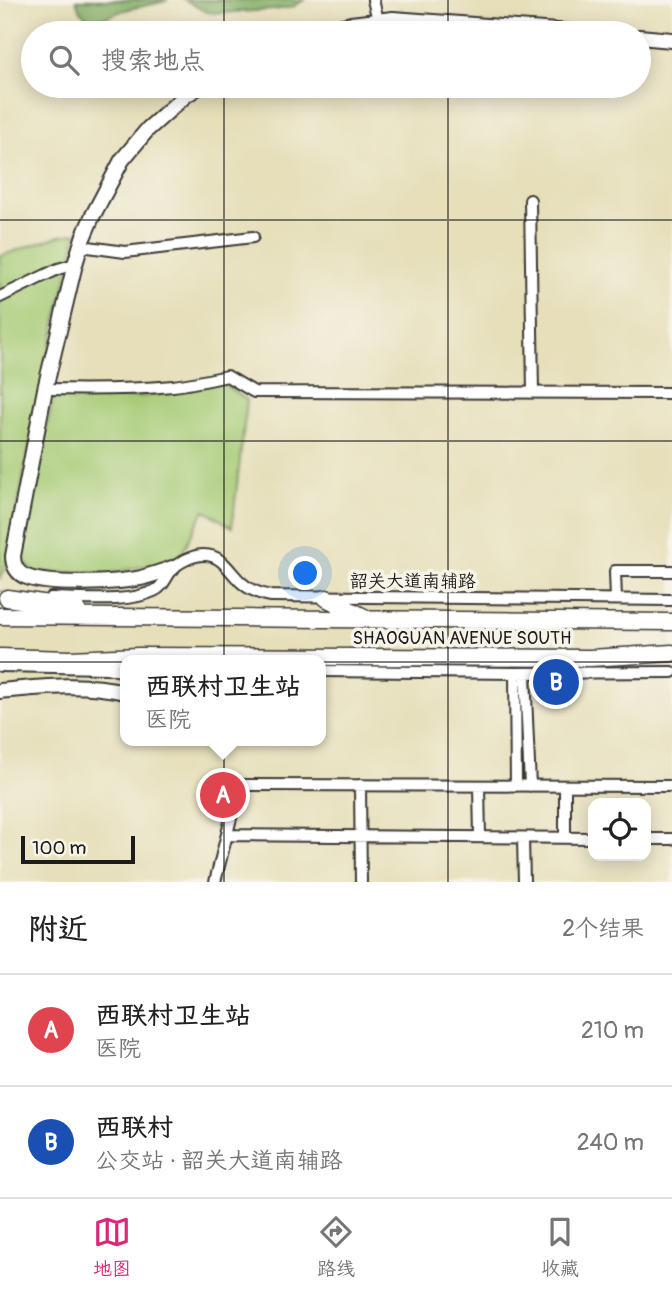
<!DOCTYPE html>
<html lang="zh">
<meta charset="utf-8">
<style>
body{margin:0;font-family:Pangolin,"LXGW WenKai TC",sans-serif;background:#f2f2f2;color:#222}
.controls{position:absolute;right:21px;bottom:21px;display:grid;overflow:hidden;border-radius:14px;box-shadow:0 4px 18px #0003}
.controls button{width:63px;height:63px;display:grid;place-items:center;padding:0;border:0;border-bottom:2px solid #e0e0e0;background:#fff;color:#222;font:35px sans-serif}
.scale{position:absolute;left:21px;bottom:18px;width:114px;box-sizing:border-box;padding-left:7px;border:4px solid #1c1c1c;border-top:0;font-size:19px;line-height:24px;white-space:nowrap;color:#1c1c1c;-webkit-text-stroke:5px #f7f3e8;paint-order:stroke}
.you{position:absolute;left:306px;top:574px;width:24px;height:24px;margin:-18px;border:5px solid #fff;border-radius:50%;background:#1a73e8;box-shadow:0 0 0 10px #1a73e833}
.badge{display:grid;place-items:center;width:46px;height:46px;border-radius:50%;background:#db2777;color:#fff;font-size:23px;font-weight:700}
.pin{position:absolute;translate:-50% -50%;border:4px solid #fff;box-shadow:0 2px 7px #0006}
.popup{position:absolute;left:120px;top:655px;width:206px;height:91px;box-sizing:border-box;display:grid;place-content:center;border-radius:14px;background:#fff;filter:drop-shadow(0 2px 5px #0005);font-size:23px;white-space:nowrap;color:#767676}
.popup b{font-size:26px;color:#222}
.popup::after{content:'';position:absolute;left:50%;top:100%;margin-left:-14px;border:14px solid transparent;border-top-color:#fff}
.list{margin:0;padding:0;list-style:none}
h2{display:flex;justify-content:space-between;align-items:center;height:91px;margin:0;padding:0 28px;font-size:30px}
h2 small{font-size:23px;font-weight:400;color:#767676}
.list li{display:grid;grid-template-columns:46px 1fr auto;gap:21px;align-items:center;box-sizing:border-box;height:112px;padding:0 28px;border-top:2px solid #e0e0e0}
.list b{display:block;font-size:26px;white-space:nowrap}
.list p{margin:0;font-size:23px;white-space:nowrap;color:#767676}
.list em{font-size:23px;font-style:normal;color:#767676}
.icon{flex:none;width:38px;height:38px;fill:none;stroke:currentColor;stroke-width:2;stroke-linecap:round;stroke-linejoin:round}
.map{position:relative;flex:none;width:672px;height:882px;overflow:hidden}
.search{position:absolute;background:#fff;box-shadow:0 4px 18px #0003;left:21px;right:21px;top:21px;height:77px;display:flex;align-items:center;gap:18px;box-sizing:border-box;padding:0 24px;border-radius:38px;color:#767676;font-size:26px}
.sheet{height:315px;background:#fff}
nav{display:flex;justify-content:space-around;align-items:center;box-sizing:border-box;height:98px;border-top:2px solid #e0e0e0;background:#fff;font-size:19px;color:#767676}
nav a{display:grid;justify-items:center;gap:4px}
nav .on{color:#db2777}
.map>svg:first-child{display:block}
</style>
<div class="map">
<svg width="672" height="882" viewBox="0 0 672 882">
<rect width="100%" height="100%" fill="#f7f3e8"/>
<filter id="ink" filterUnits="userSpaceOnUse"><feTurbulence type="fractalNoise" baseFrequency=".0143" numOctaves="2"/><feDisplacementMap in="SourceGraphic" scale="14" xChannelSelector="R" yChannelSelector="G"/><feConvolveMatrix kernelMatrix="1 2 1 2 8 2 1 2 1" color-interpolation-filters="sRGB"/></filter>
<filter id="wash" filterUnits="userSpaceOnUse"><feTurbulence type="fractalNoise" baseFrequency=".00686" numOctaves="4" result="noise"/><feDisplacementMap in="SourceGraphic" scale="28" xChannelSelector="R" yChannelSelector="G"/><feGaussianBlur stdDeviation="1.57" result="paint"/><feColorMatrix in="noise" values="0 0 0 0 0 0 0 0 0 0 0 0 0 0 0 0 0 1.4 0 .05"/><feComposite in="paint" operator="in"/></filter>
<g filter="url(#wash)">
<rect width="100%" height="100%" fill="#e6dfba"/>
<path fill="#a6cb75" stroke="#617448" stroke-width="2" d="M77,233L41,388L5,570L0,578V256L59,236Z
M222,383L247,400L232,527L204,510L182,553L171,560L112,573L34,572L18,554L54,395L95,398L138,397Z"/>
<path fill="#84af66" stroke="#506641" stroke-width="2" d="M76,0H168C154,5 139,6 125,10C105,17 85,31 76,0Z
M185,0H304L292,7L275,10L217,13L206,12Z"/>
</g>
<g filter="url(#ink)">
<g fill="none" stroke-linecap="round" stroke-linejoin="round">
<defs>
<path id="minor" d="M373,0L378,20
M530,200L533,392
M81,246L125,252L253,237
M0,297L58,269L75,264
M45,389C88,390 130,390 173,386C191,384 209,380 227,376L254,392L672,393
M51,598C81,598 126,604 154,591C163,587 165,579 171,571C177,562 194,555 204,555C223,555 230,573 242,583C251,591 260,594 271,596L672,600
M616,599L615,571H672
M0,666L107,668L125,672
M321,671L515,673L672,672
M515,673L516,786
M525,673L530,786
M360,785L361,882
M479,786L480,837
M565,786V838
M227,835L593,838
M523,838L524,882
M646,839H672
M215,882L233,810L235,785L672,786"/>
<path id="major" d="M311,33L351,24L393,19L584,33
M639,37L672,40
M172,568C162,572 151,575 141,578C117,583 49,586 27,577C17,574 13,565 13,556L45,389L75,264L83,238L92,217L122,160L148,129L186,95L200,86
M0,691C41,687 84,682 125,692"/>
<path id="highway" d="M7,598L77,608
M326,598L366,618
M0,616L672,622
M0,657L70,659L138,656L590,658L672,653"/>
</defs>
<use href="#minor" stroke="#3a3934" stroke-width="14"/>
<use href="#major" stroke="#3a3934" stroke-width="18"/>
<use href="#highway" stroke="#3a3934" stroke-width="19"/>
<use href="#minor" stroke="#fff" stroke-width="10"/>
<use href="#major" stroke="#fff" stroke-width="14"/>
<use href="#highway" stroke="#fff" stroke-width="16"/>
</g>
</g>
<path fill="none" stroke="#1c1c1c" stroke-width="2" stroke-opacity="0.55" d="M224,0V33M448,0V33M224,86V882M448,86V882M0,220H672M0,441H672M0,662H672"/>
<g text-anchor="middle" stroke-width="7" stroke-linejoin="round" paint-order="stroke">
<g font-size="18" fill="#1c1c1c" stroke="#f7f3e8">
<text x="413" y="587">韶关大道南辅路</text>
<text x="462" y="644">SHAOGUAN AVENUE SOUTH</text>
</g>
</g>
</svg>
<div class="controls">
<button><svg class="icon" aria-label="locate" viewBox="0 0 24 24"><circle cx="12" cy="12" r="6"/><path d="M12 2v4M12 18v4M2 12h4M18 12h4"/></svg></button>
</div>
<div class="scale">100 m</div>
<div class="you"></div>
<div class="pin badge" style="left:223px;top:795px;background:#e0444e">A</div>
<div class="popup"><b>西联村卫生站</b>医院</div>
<div class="pin badge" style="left:556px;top:682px;background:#1a4fb4">B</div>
<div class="search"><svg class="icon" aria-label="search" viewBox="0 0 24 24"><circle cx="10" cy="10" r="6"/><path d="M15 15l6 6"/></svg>搜索地点</div>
</div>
<section class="sheet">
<h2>附近<small>2个结果</small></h2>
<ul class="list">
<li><span class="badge" style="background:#e0444e">A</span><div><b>西联村卫生站</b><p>医院</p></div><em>210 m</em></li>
<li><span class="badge" style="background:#1a4fb4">B</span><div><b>西联村</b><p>公交站 · 韶关大道南辅路</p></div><em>240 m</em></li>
</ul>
</section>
<nav>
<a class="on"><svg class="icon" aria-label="map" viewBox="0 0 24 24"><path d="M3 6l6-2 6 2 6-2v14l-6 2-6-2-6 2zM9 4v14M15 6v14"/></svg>地图</a>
<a><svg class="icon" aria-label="directions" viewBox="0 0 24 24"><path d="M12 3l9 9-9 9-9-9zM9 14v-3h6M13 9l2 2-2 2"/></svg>路线</a>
<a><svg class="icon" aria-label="saved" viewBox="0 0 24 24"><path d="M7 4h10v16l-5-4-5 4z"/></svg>收藏</a>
</nav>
